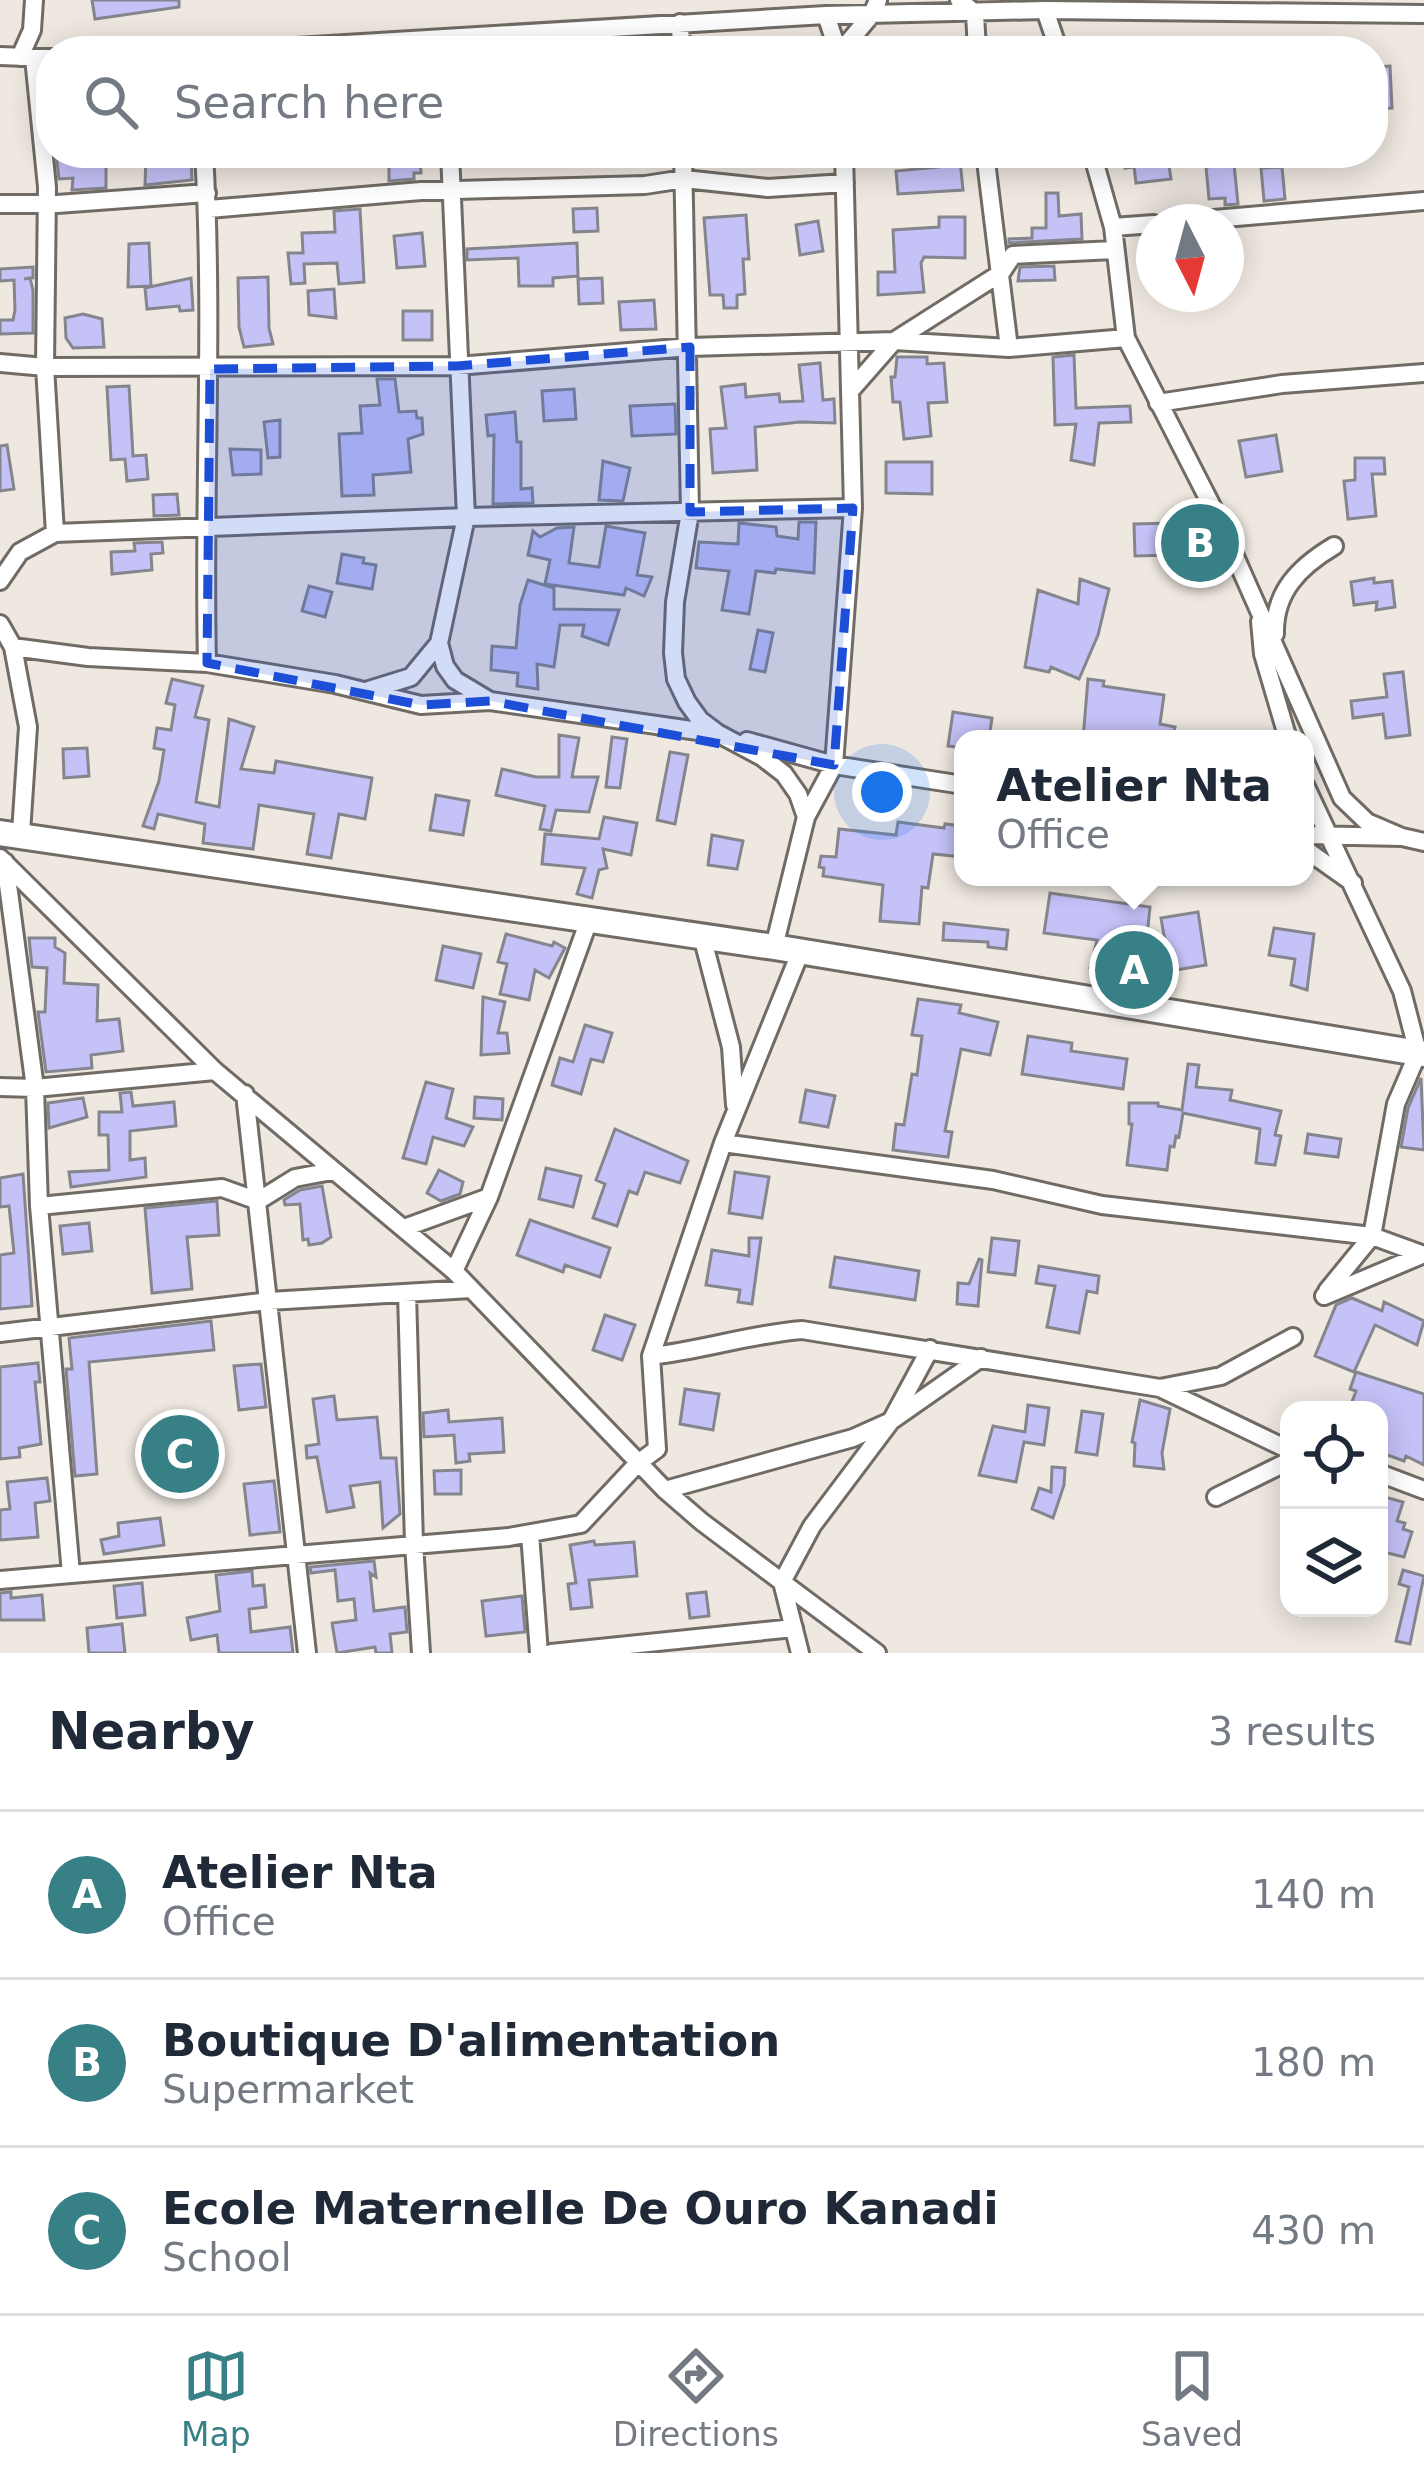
<!DOCTYPE html>
<style>
body{margin:0;font-family:"DejaVu Sans",sans-serif;background:#f2f2f3;color:#1f2937}
.controls{position:absolute;right:36px;bottom:36px;display:grid;overflow:hidden;border-radius:24px;box-shadow:0 6px 30px #0003}
.controls button{width:108px;height:108px;display:grid;place-items:center;padding:0;border:0;border-bottom:3px solid #e0e1e3;background:#fff;color:#1f2937;font:60px sans-serif}
.compass{position:absolute;left:1136px;top:204px;width:108px;height:108px;border-radius:50%;background:#fff;box-shadow:0 6px 30px #0003;rotate:174deg}
.you{position:absolute;left:882px;top:792px;width:42px;height:42px;margin:-30px;border:9px solid #fff;border-radius:50%;background:#1a73e8;box-shadow:0 0 0 18px #1a73e833}
.badge{display:grid;place-items:center;width:78px;height:78px;border-radius:50%;background:#378085;color:#fff;font-size:39px;font-weight:700}
.pin{position:absolute;translate:-50% -50%;border:6px solid #fff;box-shadow:0 3px 12px #0006}
.popup{position:absolute;left:954px;top:730px;width:360px;height:156px;box-sizing:border-box;display:grid;place-content:center;border-radius:24px;background:#fff;filter:drop-shadow(0 3px 9px #0005);font-size:39px;white-space:nowrap;color:#747a83}
.popup b{font-size:45px;color:#1f2937}
.popup::after{content:'';position:absolute;left:50%;top:100%;margin-left:-24px;border:24px solid transparent;border-top-color:#fff}
.list{margin:0;padding:0;list-style:none}
h2{display:flex;justify-content:space-between;align-items:center;height:156px;margin:0;padding:0 48px;font-size:51px}
h2 small{font-size:39px;font-weight:400;color:#747a83}
.list li{display:grid;grid-template-columns:78px 1fr auto;gap:36px;align-items:center;box-sizing:border-box;height:168px;padding:0 48px;border-top:3px solid #e0e1e3}
.list b{display:block;font-size:45px;white-space:nowrap}
.list p{margin:0;font-size:39px;white-space:nowrap;color:#747a83}
.list em{font-size:39px;font-style:normal;color:#747a83}
.icon{flex:none;width:66px;height:66px;fill:none;stroke:currentColor;stroke-width:2;stroke-linecap:round;stroke-linejoin:round}
.map{position:relative;flex:none;width:1424px;height:1653px;overflow:hidden}
.search{position:absolute;background:#fff;box-shadow:0 6px 30px #0003;left:36px;right:36px;top:36px;height:132px;display:flex;align-items:center;gap:30px;box-sizing:border-box;padding:0 42px;border-radius:48px;color:#747a83;font-size:45px}
.sheet{height:660px;background:#fff}
nav{display:flex;justify-content:space-around;align-items:center;box-sizing:border-box;height:168px;border-top:3px solid #e0e1e3;background:#fff;font-size:33px;color:#747a83}
nav a{display:grid;justify-items:center;gap:6px}
nav .on{color:#378085}
.map>svg:first-child{display:block}
</style>
<div class="map">
<svg width="1424" height="1653" viewBox="0 0 1424 1653">
<rect width="100%" height="100%" fill="#efe8e1"/>
<path fill="#c5c2f8" stroke="#85858d" stroke-width="3" d="M92,0H179V7L95,19Z
M1390,66L1392,108L1373,109V67Z
M56,153H102L106,161V188L72,190L73,178L59,179Z
M178,153H191L192,180L145,185L146,156L178,157Z
M389,153H414V158L420,157L421,173H414V179L389,181Z
M1123,153H1167L1171,179L1136,183L1134,167L1125,168Z
M960,160L963,190L898,194L896,171L939,167V162Z
M1234,164L1238,204L1225,205V198L1209,199L1206,167Z
M1282,167L1285,199L1264,201L1261,168Z
M1046,193H1058L1059,216L1081,214L1082,239L1009,243V239L1032,238V228H1046Z
M597,208L598,231L574,232L573,209Z
M360,209L364,282L339,284L337,263L304,264L305,283L291,284L288,253H303L302,233L335,232L334,211Z
M746,215L749,259H743L745,294L737,295V308H724L723,295H710L704,218Z
M939,217H965V258L924,257L921,263L924,292L878,295V272H895L893,230L939,227Z
M818,221L823,251L800,255L796,225Z
M422,233L425,266L397,268L394,236Z
M149,243L151,286L128,287L129,244Z
M577,243L578,276L553,278V286H519L518,258L467,260V249Z
M1054,266L1055,280L1018,281L1020,267Z
M33,267V278L24,279L30,278L33,290V333L0,334V320H13L15,310L14,280L0,281V269Z
M268,277L269,328L273,344L244,347L239,327L238,278Z
M191,278L193,310L180,311L179,306L147,309L145,288Z
M602,278L603,303L579,304L578,279Z
M334,289L336,318L309,315L308,291Z
M654,300L656,329L621,330L619,302Z
M403,311H432V340H403Z
M83,314L102,319L104,347L73,348L66,338L65,318Z
M1074,355L1076,408L1130,406L1131,422L1099,423L1094,465L1071,460L1076,424L1055,425L1053,357Z
M897,357H927V364L944,363L947,402L928,403L931,436L904,439L900,402H893L891,377H895Z
M820,363L823,400L834,399L835,423L800,422L755,427L757,470L713,473L710,429L726,428L721,387L745,384L746,397L779,394L780,402L803,401L799,365Z
M377,379H395L399,412L416,411L417,418H422L423,434L408,439L411,472L373,475L374,495L342,496L339,434L362,433L360,406L380,405Z
M129,386L133,456L146,455L148,479L127,481L125,459L111,460L107,387Z
M574,389L576,419L544,421L542,391Z
M675,404L676,434L632,436L630,406Z
M515,412L517,442H521V489L532,488L533,503L493,504L494,435L488,436L486,415Z
M280,420V457L268,458L264,422Z
M1276,435L1282,471L1246,477L1239,441Z
M7,445L14,489L0,491V446Z
M230,449L261,450V474L233,475Z
M1355,458H1384L1385,474H1372L1376,516L1348,519L1344,481L1355,480Z
M603,461L630,468L623,501L599,500Z
M886,462H932V494L886,493Z
M177,494L179,515L154,516L153,495Z
M799,522H816L814,573L776,569L775,573L756,571L749,614L722,610L729,571L696,568L699,542L738,544L739,523L776,527L777,536L798,539Z
M1171,523V555L1135,556L1134,524Z
M606,526L645,533L637,575L652,577L644,596L626,588L624,595L545,584L550,560L528,555L533,531L540,537L557,528L574,527L569,563L599,567Z
M162,542L163,553L151,554L152,570L112,574L111,552L135,551L134,543Z
M342,554L364,558L363,563L376,565L372,589L337,583Z
M1374,578V583L1392,581L1395,607L1376,610L1377,602L1354,605L1351,582Z
M1080,579L1109,589L1098,635L1079,679L1051,667L1049,672L1025,667L1038,590L1078,604Z
M528,580L554,588V609L619,610L608,645L582,636L584,625H560L554,667L537,664L538,689L517,686L518,673L491,670L492,646L516,648L520,605Z
M309,586L332,592L325,617L302,611Z
M758,630L773,633L765,672L750,669Z
M1403,672L1410,735L1386,738L1383,714L1353,718L1351,701L1387,697L1384,674Z
M172,679L203,686L195,717L209,720L196,802L219,807L229,719L254,727L241,769L274,773L276,761L372,778L365,819L339,814L331,858L307,854L314,814L259,805L253,849L203,843L205,824L158,814L154,829L143,826L159,781L164,750L154,748L157,728L171,730L175,705L166,703Z
M1088,679L1104,681L1103,686L1164,695L1160,724L1175,727L1172,739H1083Z
M953,712L992,718L989,739H963V748L948,746Z
M559,735L579,738L572,777H598L589,812L556,810L551,831L540,829L545,806L496,795L502,769L536,777H559Z
M612,737L627,739L620,788L606,787Z
M87,748L89,776L64,778L63,749Z
M670,752L688,755L675,824L657,820Z
M436,795L469,801L463,835L430,830Z
M604,817L637,823L631,855L603,849L607,868L599,870L592,898L577,894L585,868L542,864L545,834L599,839Z
M898,822L944,828L945,824L963,826V857L933,854L928,888L922,887L919,924L880,921L883,885L823,876L824,868L819,867L821,856L836,857L839,829L896,835Z
M712,835L743,841L737,869L708,865Z
M1050,893L1150,907L1147,936L1132,933L1125,961L1145,963L1143,980L1090,968L1097,940L1044,933Z
M1198,912L1206,965L1170,971L1161,918Z
M944,923L1008,930L1006,949L988,947V942L943,940Z
M1274,928L1314,934L1307,990L1291,985L1295,959L1269,955Z
M506,934L552,946L554,942L565,948L549,978L535,970L529,1000L500,994L507,964L498,962Z
M29,938H55V947L65,953L64,983L98,985L97,1021L119,1019L123,1051L91,1055L92,1068L46,1072L38,1012H45L47,968L32,967Z
M443,946L481,954L473,988L436,980Z
M483,997L505,1002L498,1033H507L509,1053L481,1055Z
M918,999L961,1005L959,1013L998,1022L990,1055L961,1049L945,1131L952,1132L948,1157L893,1150L896,1124L904,1125L912,1074L917,1075L922,1036L912,1035Z
M585,1025L612,1033L603,1062L591,1059L581,1094L552,1085L560,1058L573,1062Z
M1028,1036L1072,1043L1071,1051L1127,1059L1123,1089L1022,1074Z
M1188,1064L1199,1065L1196,1087L1232,1090L1230,1100L1281,1111L1275,1135L1281,1136L1275,1165L1256,1163L1260,1129L1183,1113L1179,1137L1176,1136L1174,1147L1170,1146L1167,1170L1127,1165L1132,1124H1129V1103H1158V1106L1182,1110Z
M1421,1078L1424,1150L1401,1147L1408,1108Z
M426,1082L453,1089L446,1118L473,1127L464,1146L433,1137L426,1164L403,1158Z
M806,1090L835,1096L828,1127L800,1122Z
M131,1092L133,1106L174,1102L176,1126L130,1131V1160L145,1158L146,1177L71,1187L69,1172L109,1170L108,1135H99V1112H122L120,1093Z
M475,1097L503,1099L502,1120L474,1118Z
M83,1098L87,1117L49,1128L48,1103Z
M615,1129L688,1161L680,1183L645,1172L637,1194L629,1191L617,1226L593,1218L605,1184L596,1180Z
M1308,1134L1341,1139L1338,1157L1305,1153Z
M546,1168L581,1176L573,1207L539,1199Z
M439,1170L463,1182L460,1194L441,1201L427,1193Z
M735,1172L769,1177L762,1218L729,1213Z
M23,1174L32,1306L0,1309V1255L14,1253L9,1206L0,1207V1178Z
M322,1186L331,1237L322,1243L309,1245L308,1239L303,1240L300,1204L285,1205L284,1200L300,1190Z
M217,1201L219,1235L187,1237L192,1289L152,1293L145,1208Z
M530,1220L610,1248L600,1277L565,1265L563,1272L517,1255Z
M89,1223L92,1251L63,1254L60,1226Z
M749,1238H761L752,1304L738,1302L740,1290L706,1285L712,1250L749,1256Z
M992,1238L1019,1241L1015,1275L988,1272Z
M835,1257L919,1271L915,1300L830,1287Z
M979,1259L982,1260L978,1306L957,1304L958,1283L969,1284Z
M1039,1266L1099,1276L1097,1293L1087,1291L1079,1333L1047,1327L1055,1286L1036,1283Z
M1352,1298L1382,1311L1384,1302L1424,1321L1417,1345L1375,1325L1354,1372L1315,1356L1336,1305Z
M605,1315L635,1325L622,1360L593,1350Z
M211,1321L214,1350L89,1362L97,1474L75,1476L66,1369H72L69,1338Z
M38,1363L40,1382H35L41,1444L19,1448L20,1457L0,1459V1367Z
M261,1364L266,1407L239,1410L234,1366Z
M1356,1372L1424,1394V1465L1406,1456L1404,1461L1379,1452V1410H1349L1356,1391L1350,1389Z
M685,1389L719,1394L713,1430L680,1424Z
M334,1396L337,1420L377,1417L381,1458H396L400,1514L383,1528L380,1482L350,1486L354,1507L327,1512L317,1457L307,1458L306,1446L319,1444L313,1399Z
M1140,1400L1170,1409L1162,1453L1164,1469L1134,1466L1135,1443L1132,1442Z
M1028,1405L1049,1408L1044,1445L1024,1442L1016,1482L979,1475L993,1426L1025,1432Z
M448,1410L449,1422L502,1418L504,1452L469,1454L470,1461L456,1463L454,1435L424,1437L423,1413Z
M1082,1411L1103,1414L1097,1455L1076,1452Z
M1052,1467L1065,1468L1064,1485L1053,1518L1032,1509L1039,1488L1051,1492Z
M461,1470V1494H435L434,1471Z
M47,1478L50,1501L35,1503L38,1537L0,1540V1510L10,1509L7,1482Z
M274,1481L280,1532L250,1535L244,1484Z
M1381,1496L1403,1502L1397,1521L1405,1523L1403,1529L1412,1532L1404,1557L1379,1551Z
M160,1518L164,1545L104,1554L101,1540L119,1536L118,1523Z
M594,1541L595,1545L634,1542L637,1576L589,1580L592,1607L571,1609L568,1584L576,1583L570,1545Z
M374,1561L376,1577L370,1573L374,1611L405,1607L407,1632L390,1634L392,1653H376L375,1647L337,1653L332,1623L356,1620L354,1599L338,1601L335,1570L311,1573L310,1567Z
M1403,1570L1424,1576L1410,1644L1396,1641L1409,1587L1399,1584Z
M252,1571L253,1586L264,1585L266,1607L249,1609L251,1632L290,1627L293,1653H219L217,1635L191,1640L187,1618L220,1611L216,1575Z
M142,1583L145,1615L117,1618L114,1586Z
M11,1592V1598L42,1595L44,1620H0V1593Z
M706,1592L709,1616L690,1618L687,1594Z
M522,1596L525,1632L486,1636L482,1601Z
M122,1624L125,1653H89L87,1628Z"/>
<g fill="none" stroke-linecap="round" stroke-linejoin="round">
<defs>
<path id="street" d="M959,0L975,13L977,51
M1045,10L1059,51
M826,15L838,51
M680,23L681,51
M228,51L826,15L1045,10L1424,14
M841,51L872,14L878,0
M0,56L51,58
M20,57L32,30L34,0
M34,58L47,187L45,367L55,533
M204,153C214,323 203,493 207,663
M450,153L466,517L439,643L445,666L455,680L490,701
M683,153L690,512L675,602L673,653L676,679L687,702L700,720L716,732
M985,153L1009,348
M1092,153L1113,227L1126,338L1218,518L1342,798L1367,822L1402,837
M0,204H57L207,193
M209,209L421,191L645,185L684,179L768,188L845,183
M1178,222L1424,201
M1113,227L1154,224
M0,363L45,367L457,366L690,347L894,341L1009,348L1126,338
M851,390L894,341L1001,273L1013,255L1114,250
M1158,403L1282,384L1424,373
M0,581L20,552L55,533L466,517L853,508
M1260,621L1263,654L1288,739
M0,624L13,647
M1275,634C1274,592 1299,567 1334,546
M369,690L411,677L439,643
M747,741L834,765L963,785
M1305,785L1402,991L1418,1053L1396,1104L1372,1236L1424,1255
M21,833L28,727L13,647L88,657L207,663L335,684L421,705L490,701L719,734L762,757L784,774L798,794L806,817
M1305,835L1402,837L1424,842
M1305,849L1353,883
M0,858L215,1071L454,1271L665,1490L702,1522L877,1653
M1,862H5L35,1088L39,1206L71,1574
M702,936L731,1047L735,1105
M774,947L806,817L834,765L853,508L844,153
M0,1087L35,1088L215,1071
M245,1094L307,1653
M723,1143L993,1180L1102,1205L1372,1236
M39,1206L222,1188L258,1201L295,1178L332,1171
M404,1228L489,1197
M454,1271L489,1197L589,920
M1327,1291L1372,1236
M407,1293L414,1544L421,1653
M1324,1296L1422,1255
M0,1333L269,1301L471,1289
M651,1356C703,1350 751,1334 802,1330L1160,1388L1221,1376L1293,1337
M1160,1388L1289,1450
M1379,1473L1424,1490
M665,1490L853,1438L891,1421L981,1358
M1216,1497L1289,1461
M530,1534L539,1653
M0,1580L509,1537L581,1524L638,1463L657,1449L651,1356L723,1143L800,953
M551,1653L794,1628
M800,1653L782,1582L812,1526L891,1421L930,1349"/>
<path id="secondary" d="M0,833L774,947L1424,1054"/>
</defs>
<use href="#street" stroke="#716b65" stroke-width="22"/>
<use href="#secondary" stroke="#716b65" stroke-width="30"/>
<use href="#street" stroke="#fff" stroke-width="16"/>
<use href="#secondary" stroke="#fff" stroke-width="24"/>
</g>
<path fill="#1d4ed8" fill-opacity="0.2" stroke="#1d4ed8" stroke-width="9" stroke-dasharray="24 15" stroke-linejoin="round" d="M690,347V512L853,508L834,765L490,701L421,705L207,663L210,369L457,366Z"/>
</svg>
<div class="controls">
<button><svg class="icon" aria-label="locate" viewBox="0 0 24 24"><circle cx="12" cy="12" r="6"/><path d="M12 2v4M12 18v4M2 12h4M18 12h4"/></svg></button>
<button><svg class="icon" aria-label="layers" viewBox="0 0 24 24"><path d="M12 4l9 5-9 5-9-5zM3 14l9 5 9-5"/></svg></button>
</div>
<svg class="compass" viewBox="-18 -18 36 36"><path d="M0-13l5 13h-10z" fill="#e53935"/><path d="M0 13l5-13h-10z" fill="#747a83"/></svg>
<div class="you"></div>
<div class="pin badge" style="left:1134px;top:970px">A</div>
<div class="popup"><b>Atelier Nta</b>Office</div>
<div class="pin badge" style="left:1200px;top:543px">B</div>
<div class="pin badge" style="left:180px;top:1454px">C</div>
<div class="search"><svg class="icon" aria-label="search" viewBox="0 0 24 24"><circle cx="10" cy="10" r="6"/><path d="M15 15l6 6"/></svg>Search here</div>
</div>
<section class="sheet">
<h2>Nearby<small>3 results</small></h2>
<ul class="list">
<li><span class="badge">A</span><div><b>Atelier Nta</b><p>Office</p></div><em>140 m</em></li>
<li><span class="badge">B</span><div><b>Boutique D'alimentation</b><p>Supermarket</p></div><em>180 m</em></li>
<li><span class="badge">C</span><div><b>Ecole Maternelle De Ouro Kanadi</b><p>School</p></div><em>430 m</em></li>
</ul>
</section>
<nav>
<a class="on"><svg class="icon" aria-label="map" viewBox="0 0 24 24"><path d="M3 6l6-2 6 2 6-2v14l-6 2-6-2-6 2zM9 4v14M15 6v14"/></svg>Map</a>
<a><svg class="icon" aria-label="directions" viewBox="0 0 24 24"><path d="M12 3l9 9-9 9-9-9zM9 14v-3h6M13 9l2 2-2 2"/></svg>Directions</a>
<a><svg class="icon" aria-label="saved" viewBox="0 0 24 24"><path d="M7 4h10v16l-5-4-5 4z"/></svg>Saved</a>
</nav>
